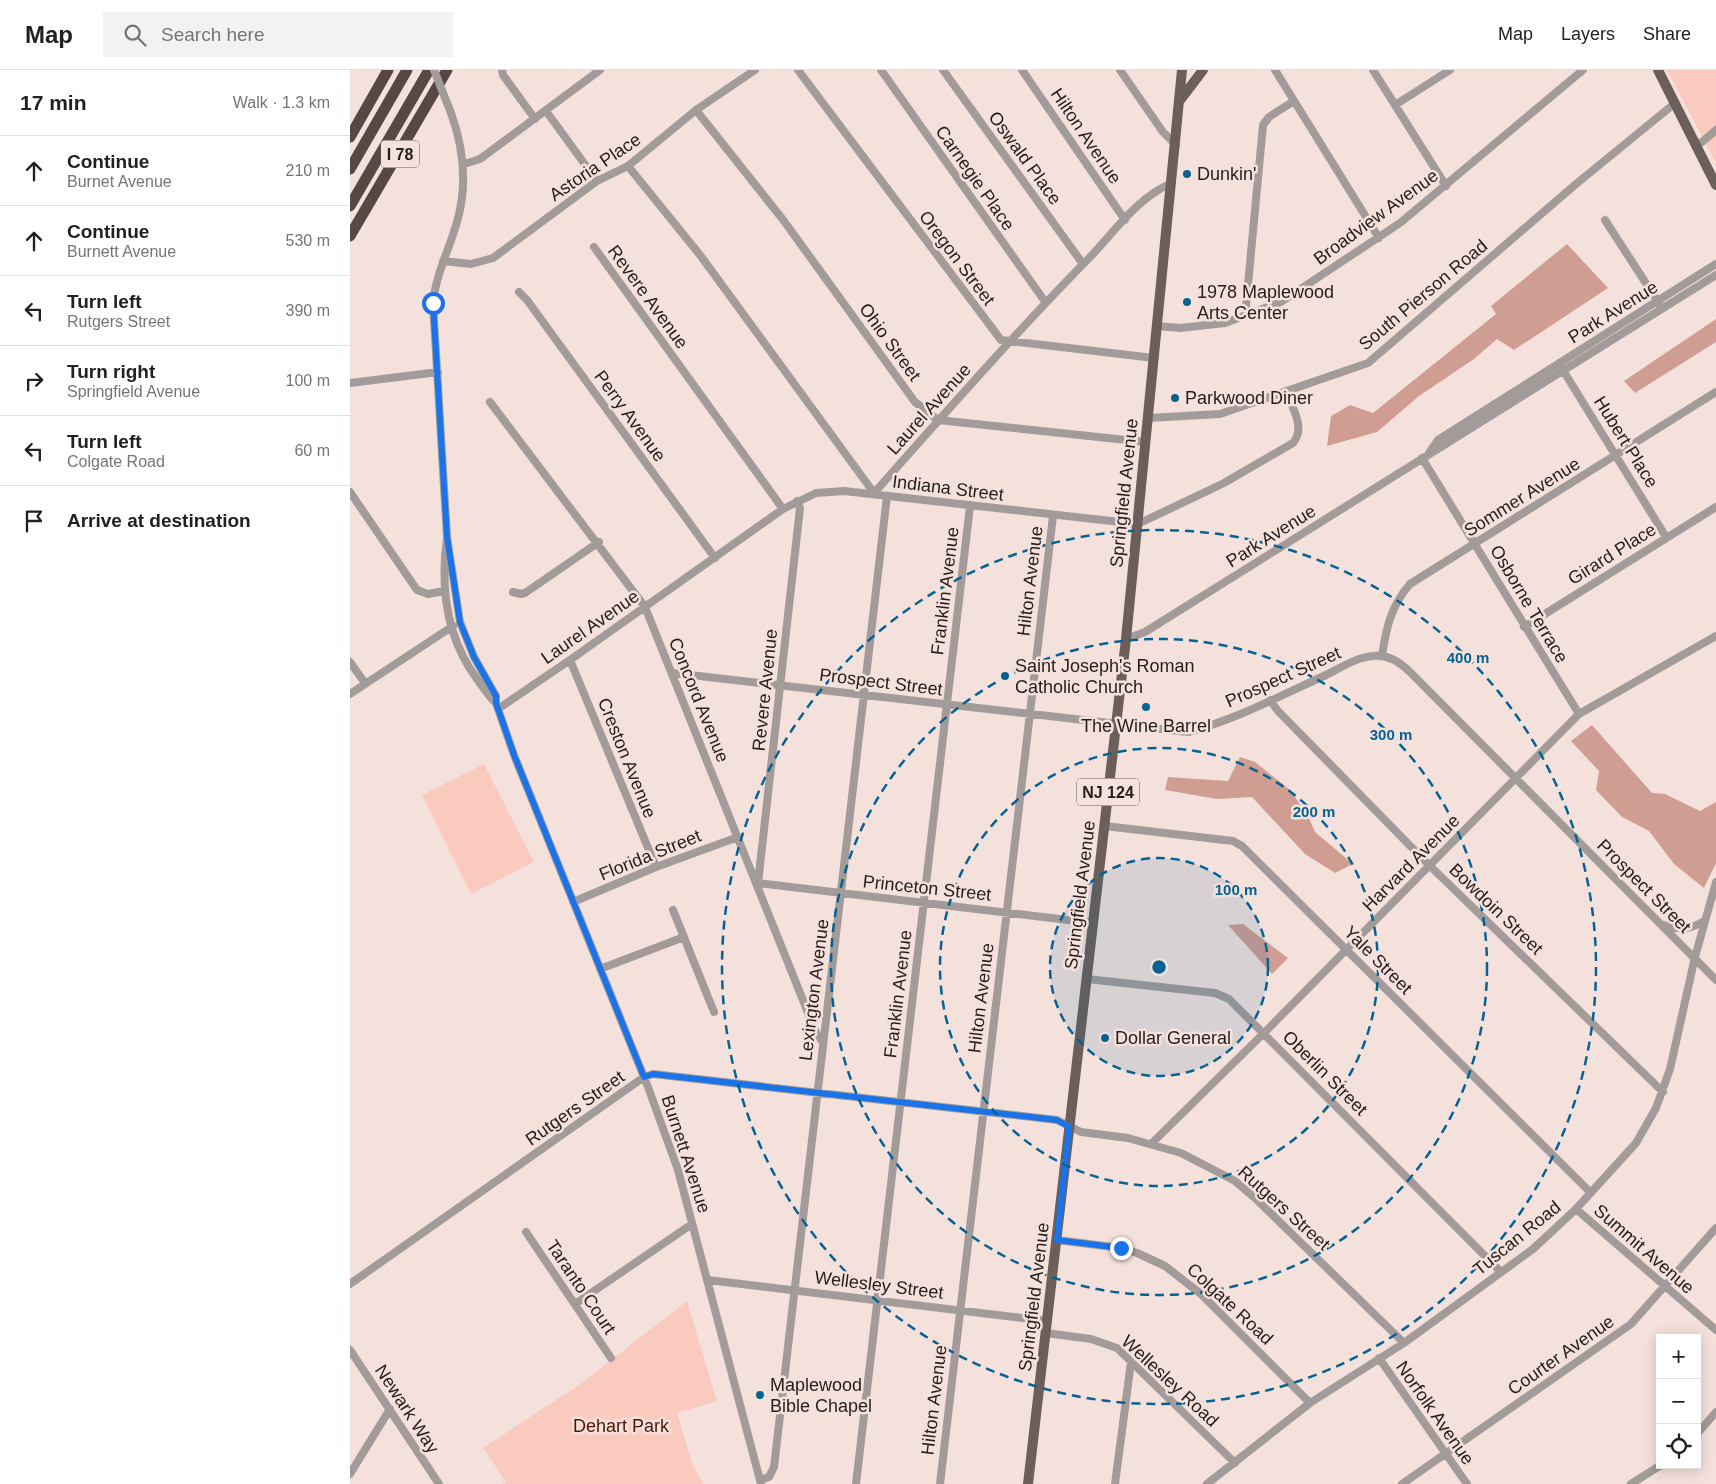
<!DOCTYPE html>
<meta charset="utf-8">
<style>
body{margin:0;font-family:Arial,sans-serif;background:#f2f2f2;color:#202124}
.controls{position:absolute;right:15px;bottom:15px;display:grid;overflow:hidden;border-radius:0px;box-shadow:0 2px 12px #0003}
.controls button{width:45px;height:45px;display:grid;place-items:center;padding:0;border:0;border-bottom:1px solid #e0e0e0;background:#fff;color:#202124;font:25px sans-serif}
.stop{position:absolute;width:15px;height:15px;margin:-11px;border:4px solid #1a73e8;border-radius:50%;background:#fff}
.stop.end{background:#1a73e8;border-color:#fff;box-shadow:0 1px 5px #0008}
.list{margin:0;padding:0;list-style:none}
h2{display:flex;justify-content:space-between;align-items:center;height:65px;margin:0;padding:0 20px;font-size:21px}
h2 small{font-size:16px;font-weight:400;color:#757577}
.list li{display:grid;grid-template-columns:32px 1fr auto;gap:15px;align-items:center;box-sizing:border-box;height:70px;padding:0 20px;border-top:1px solid #e0e0e0}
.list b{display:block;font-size:19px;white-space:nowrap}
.list p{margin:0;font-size:16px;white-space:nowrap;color:#757577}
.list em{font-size:16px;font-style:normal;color:#757577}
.icon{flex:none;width:28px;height:28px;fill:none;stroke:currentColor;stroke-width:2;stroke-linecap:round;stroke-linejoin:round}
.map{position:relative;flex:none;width:1366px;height:1414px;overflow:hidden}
header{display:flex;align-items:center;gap:30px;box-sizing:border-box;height:70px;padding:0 25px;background:#fff;border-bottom:1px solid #e0e0e0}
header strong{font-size:24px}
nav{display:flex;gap:28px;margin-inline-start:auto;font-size:18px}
.search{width:350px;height:45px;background:#f2f2f2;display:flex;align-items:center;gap:12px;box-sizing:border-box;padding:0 18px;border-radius:0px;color:#757577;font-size:19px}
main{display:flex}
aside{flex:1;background:#fff}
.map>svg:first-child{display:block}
</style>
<header>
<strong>Map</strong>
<div class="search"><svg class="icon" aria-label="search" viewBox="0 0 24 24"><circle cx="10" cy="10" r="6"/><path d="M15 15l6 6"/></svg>Search here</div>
<nav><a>Map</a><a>Layers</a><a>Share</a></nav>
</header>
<main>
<aside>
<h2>17 min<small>Walk · 1.3 km</small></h2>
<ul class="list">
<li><svg class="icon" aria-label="ahead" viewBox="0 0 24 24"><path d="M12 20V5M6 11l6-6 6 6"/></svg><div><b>Continue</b><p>Burnet Avenue</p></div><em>210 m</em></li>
<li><svg class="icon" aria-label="ahead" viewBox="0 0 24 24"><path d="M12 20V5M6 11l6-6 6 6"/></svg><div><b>Continue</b><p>Burnett Avenue</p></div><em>530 m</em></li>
<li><svg class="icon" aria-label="left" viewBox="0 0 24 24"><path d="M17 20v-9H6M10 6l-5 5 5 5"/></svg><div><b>Turn left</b><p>Rutgers Street</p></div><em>390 m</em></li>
<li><svg class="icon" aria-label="right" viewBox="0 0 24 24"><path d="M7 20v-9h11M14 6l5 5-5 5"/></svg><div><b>Turn right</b><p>Springfield Avenue</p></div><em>100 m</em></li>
<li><svg class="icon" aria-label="left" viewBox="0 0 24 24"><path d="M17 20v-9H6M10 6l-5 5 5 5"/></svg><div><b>Turn left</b><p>Colgate Road</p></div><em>60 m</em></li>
<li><svg class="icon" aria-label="arrive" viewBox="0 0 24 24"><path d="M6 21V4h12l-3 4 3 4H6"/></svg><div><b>Arrive at destination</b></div></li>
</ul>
</aside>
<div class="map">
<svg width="1366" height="1414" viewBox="0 0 1366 1414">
<rect width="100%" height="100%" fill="#f5e1dc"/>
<path fill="#fbcabe" d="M1317,0H1366V93Z
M134,694L184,792L121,824L72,725Z
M337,1231L367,1331L327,1343L342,1393L353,1414H152L156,1412L133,1378L229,1315Z"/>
<path fill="#d09d92" d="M1217,174L1258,218L1164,280L1147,269L1124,289L1069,326L1027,362L977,376L981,346L1000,335L1023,343L1146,244L1141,236Z
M1366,249V272L1285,323L1274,311Z
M1242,655L1302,723L1315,724L1350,741L1366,732V793L1354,818L1324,794L1299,761L1272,747L1246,720L1249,701L1221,671Z
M890,687L905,692L940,720L958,746L965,762L1003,794L985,803L955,784L902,727L867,729L815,720L818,707L878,711Z
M893,854L938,888L922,904L878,855Z"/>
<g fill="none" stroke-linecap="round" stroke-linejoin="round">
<path stroke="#a39b99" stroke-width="8" d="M152,0L153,5L185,49
M448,0L651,270L804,288
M531,0L696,233
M593,0L733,194
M672,0L775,150
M770,0L813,62L826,75
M925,0L1029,168
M1023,0L1096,116
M1045,35L1100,0
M346,40L434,151L565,332L588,350L795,372
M196,41L247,111
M101,43C114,79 118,114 107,152C99,180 86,204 83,233L97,467C90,518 96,567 127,609C133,617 138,626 146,633
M1346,77L1366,60
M114,94L130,89L250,0
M278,96L350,185L524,423
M1255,150L1310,235
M244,177L433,439
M93,191L121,194L143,188L247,111L278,96L346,40L405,0
M169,222L177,230L365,488
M899,246L896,236L913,55L919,47L944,31
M807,256L830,258L875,253L931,232L1050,153L1233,0
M1211,297L1316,467
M0,313L88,302
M140,332L295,537L467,965L473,972
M798,348L870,344L1018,293L1226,114L1324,34
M1079,383L1088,370L1366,194
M1072,388L1229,644
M0,422L67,520L78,524L94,521
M524,423C596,342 668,260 744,183C767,158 790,126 822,113
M447,431L450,438L408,813L743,853
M97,467L110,552L124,587L146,626V633L164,685L298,1017L328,1100L411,1414
M163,522L171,524L175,523L249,472
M1174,557L1366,437
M776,569L795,562L1366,205
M1032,586C1036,558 1041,536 1060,514L1366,322
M220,590L306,797
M0,592L15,613
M323,603L838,662C885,650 932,625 976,605C990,598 1007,587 1023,586C1038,584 1050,592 1060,602L1366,910
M0,624L103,556
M920,630L928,641L1077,793L1313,1022
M148,639L220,590L433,439L466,423L494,421L788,454L874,413L943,373C956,357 942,339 937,322
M755,756L883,771L892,776L1241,1123
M223,832L306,797L388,767
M323,840L364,942
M1314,855C1330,860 1340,860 1354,851
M250,899L334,867
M737,909L865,923L879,929L1151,1202
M802,1073L914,963L1229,644L1366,566
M1226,1139L1366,1260
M176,1162L261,1288
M707,1170L771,1178L787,1183L815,1196L851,1224L960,1333
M358,1210L697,1251
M0,1214L294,1007L303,1004L707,1050L731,1062L778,1068L831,1083L885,1111L906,1129L1054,1273
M225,1234L342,1154
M696,1263L741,1269L767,1278L885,1393
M0,1280L89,1414
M1029,1288L1117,1414
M1347,1364L1366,1342
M0,1404L40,1339
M410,1410L419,1407L424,1397L537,426
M506,1414L620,436
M590,1414L703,446
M765,1414L781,1292
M857,1414L960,1333L1054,1273L1183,1179L1226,1139L1286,1073L1306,1038L1320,999L1345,887L1366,812
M1052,1414L1281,1254L1366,1158
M1281,1414L1311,1395"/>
<path stroke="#6c5e5b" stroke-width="10" d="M1308,0L1366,115
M831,29L853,0
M678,1414L776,569L832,0"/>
<path stroke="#584845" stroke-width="11" d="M0,67L38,0
M0,99L57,0
M0,136L79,0
M0,166L97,0"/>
<path stroke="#a39b99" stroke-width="8" d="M84,0L101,43"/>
</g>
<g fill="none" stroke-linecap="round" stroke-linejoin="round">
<path stroke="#1a73e8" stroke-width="6" d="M83,233L97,467L110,552L124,587L146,626V633L164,685L294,1007L303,1004L707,1050L719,1057L707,1170L771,1178"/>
</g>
<circle cx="809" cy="897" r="109" fill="#066292" fill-opacity=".12"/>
<g fill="none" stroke="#066292" stroke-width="2.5" stroke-dasharray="9 6">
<circle cx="809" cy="897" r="109"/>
<circle cx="809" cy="897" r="219"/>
<circle cx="809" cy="897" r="328"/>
<circle cx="809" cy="897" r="437"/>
</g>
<g fill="#066292" stroke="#f5e1dc" stroke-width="2">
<circle cx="837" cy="104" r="5"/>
<circle cx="837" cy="232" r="5"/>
<circle cx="825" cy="328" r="5"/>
<circle cx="655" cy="606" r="5"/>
<circle cx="796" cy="637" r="5"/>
<circle cx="755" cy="968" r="5"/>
<circle cx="410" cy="1325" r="5"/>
</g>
<g text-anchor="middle" stroke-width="5" stroke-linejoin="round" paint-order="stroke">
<g fill="#f5e1dc" stroke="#635856" stroke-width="1">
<rect x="31" y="70.5" width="38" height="27" rx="4"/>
<rect x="727" y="708.5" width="62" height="27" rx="4"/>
</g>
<g font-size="16" font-weight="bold" fill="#241d1c">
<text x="50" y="90">I 78</text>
<text x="758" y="728">NJ 124</text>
</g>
<g font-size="18" fill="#241d1c" stroke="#f5e1dc">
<text transform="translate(736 66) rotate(56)" y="6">Hilton Avenue</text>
<text transform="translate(675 88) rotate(54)" y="6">Oswald Place</text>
<text transform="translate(245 97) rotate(-34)" y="6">Astoria Place</text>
<text transform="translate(625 108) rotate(55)" y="6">Carnegie Place</text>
<text transform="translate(1026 147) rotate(-36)" y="6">Broadview Avenue</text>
<text transform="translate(607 188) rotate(53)" y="6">Oregon Street</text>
<text transform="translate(1073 225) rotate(-40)" y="6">South Pierson Road</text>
<text transform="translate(298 227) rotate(54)" y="6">Revere Avenue</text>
<text transform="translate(1263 242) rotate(-32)" y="6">Park Avenue</text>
<text transform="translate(540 272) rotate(54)" y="6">Ohio Street</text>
<text transform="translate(579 339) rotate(-48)" y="6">Laurel Avenue</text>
<text transform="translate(280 346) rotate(54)" y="6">Perry Avenue</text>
<text transform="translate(1276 372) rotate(58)" y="6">Hubert Place</text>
<text transform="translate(598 418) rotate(7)" y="6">Indiana Street</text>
<text transform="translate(774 423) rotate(-84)" y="6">Springfield Avenue</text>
<text transform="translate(1172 427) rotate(-32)" y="6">Sommer Avenue</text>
<text transform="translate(921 466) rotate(-32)" y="6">Park Avenue</text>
<text transform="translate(1262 484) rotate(-32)" y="6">Girard Place</text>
<text transform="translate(680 511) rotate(-83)" y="6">Hilton Avenue</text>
<text transform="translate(595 521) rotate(-83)" y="6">Franklin Avenue</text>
<text transform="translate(1179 534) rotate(59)" y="6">Osborne Terrace</text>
<text transform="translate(240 557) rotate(-35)" y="6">Laurel Avenue</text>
<text transform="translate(933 607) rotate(-24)" y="6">Prospect Street</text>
<text transform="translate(531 612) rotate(7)" y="6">Prospect Street</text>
<text transform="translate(415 620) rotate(-84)" y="6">Revere Avenue</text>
<text transform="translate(349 630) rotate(68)" y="6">Concord Avenue</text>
<text transform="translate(277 688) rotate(68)" y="6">Creston Avenue</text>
<text transform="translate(300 785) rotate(-22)" y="6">Florida Street</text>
<text transform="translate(1061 793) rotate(-45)" y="6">Harvard Avenue</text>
<text transform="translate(1294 816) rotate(45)" y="6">Prospect Street</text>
<text transform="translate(577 818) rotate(6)" y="6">Princeton Street</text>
<text transform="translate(730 825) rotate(-83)" y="6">Springfield Avenue</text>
<text transform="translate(1146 839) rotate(44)" y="6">Bowdoin Street</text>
<text transform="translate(1028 890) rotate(45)" y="6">Yale Street</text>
<text transform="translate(464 920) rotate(-83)" y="6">Lexington Avenue</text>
<text transform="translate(548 924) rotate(-83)" y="6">Franklin Avenue</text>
<text transform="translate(631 928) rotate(-83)" y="6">Hilton Avenue</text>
<text transform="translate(975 1003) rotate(45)" y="6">Oberlin Street</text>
<text transform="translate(225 1038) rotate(-35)" y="6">Rutgers Street</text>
<text transform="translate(336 1084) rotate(72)" y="6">Burnett Avenue</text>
<text transform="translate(934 1138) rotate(42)" y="6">Rutgers Street</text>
<text transform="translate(1167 1168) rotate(-39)" y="6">Tuscan Road</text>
<text transform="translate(1294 1179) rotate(41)" y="6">Summit Avenue</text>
<text transform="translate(529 1215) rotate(7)" y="6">Wellesley Street</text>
<text transform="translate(231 1217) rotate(56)" y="6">Taranto Court</text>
<text transform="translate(684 1227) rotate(-83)" y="6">Springfield Avenue</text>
<text transform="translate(880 1234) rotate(43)" y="6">Colgate Road</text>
<text transform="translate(1211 1285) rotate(-35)" y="6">Courter Avenue</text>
<text transform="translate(820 1311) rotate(43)" y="6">Wellesley Road</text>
<text transform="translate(584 1330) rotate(-83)" y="6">Hilton Avenue</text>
<text transform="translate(57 1339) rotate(57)" y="6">Newark Way</text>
<text transform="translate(1085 1343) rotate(55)" y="6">Norfolk Avenue</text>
</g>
<g font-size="18" fill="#241d1c" stroke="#f5e1dc" text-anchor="start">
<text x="847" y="110">Dunkin'</text>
<text x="847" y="228">1978 Maplewood<tspan x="847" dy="21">Arts Center</tspan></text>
<text x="835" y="334">Parkwood Diner</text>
<text x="665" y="602">Saint Joseph's Roman<tspan x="665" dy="21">Catholic Church</tspan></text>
<text x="796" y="662" text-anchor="middle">The Wine Barrel</text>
<text x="765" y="974">Dollar General</text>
<text x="420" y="1321">Maplewood<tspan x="420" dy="21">Bible Chapel</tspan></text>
</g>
<g font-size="18" fill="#511407" stroke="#f5e1dc">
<text x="271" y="1362">Dehart Park</text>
</g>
</g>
<circle cx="809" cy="897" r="8" fill="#066292" stroke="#f5e1dc" stroke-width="2.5"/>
<g font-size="15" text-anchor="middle" font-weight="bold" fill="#066292" stroke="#f5e1dc" stroke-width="5" stroke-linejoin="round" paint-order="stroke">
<text x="1118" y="593">400 m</text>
<text x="1041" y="670">300 m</text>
<text x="964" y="747">200 m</text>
<text x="886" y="825">100 m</text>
</g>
</svg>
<div class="controls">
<button>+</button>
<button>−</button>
<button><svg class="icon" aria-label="locate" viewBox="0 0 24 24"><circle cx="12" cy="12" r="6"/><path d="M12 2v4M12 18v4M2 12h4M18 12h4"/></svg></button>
</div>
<div class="stop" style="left:83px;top:233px"></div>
<div class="stop end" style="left:771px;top:1178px"></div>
</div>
</main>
